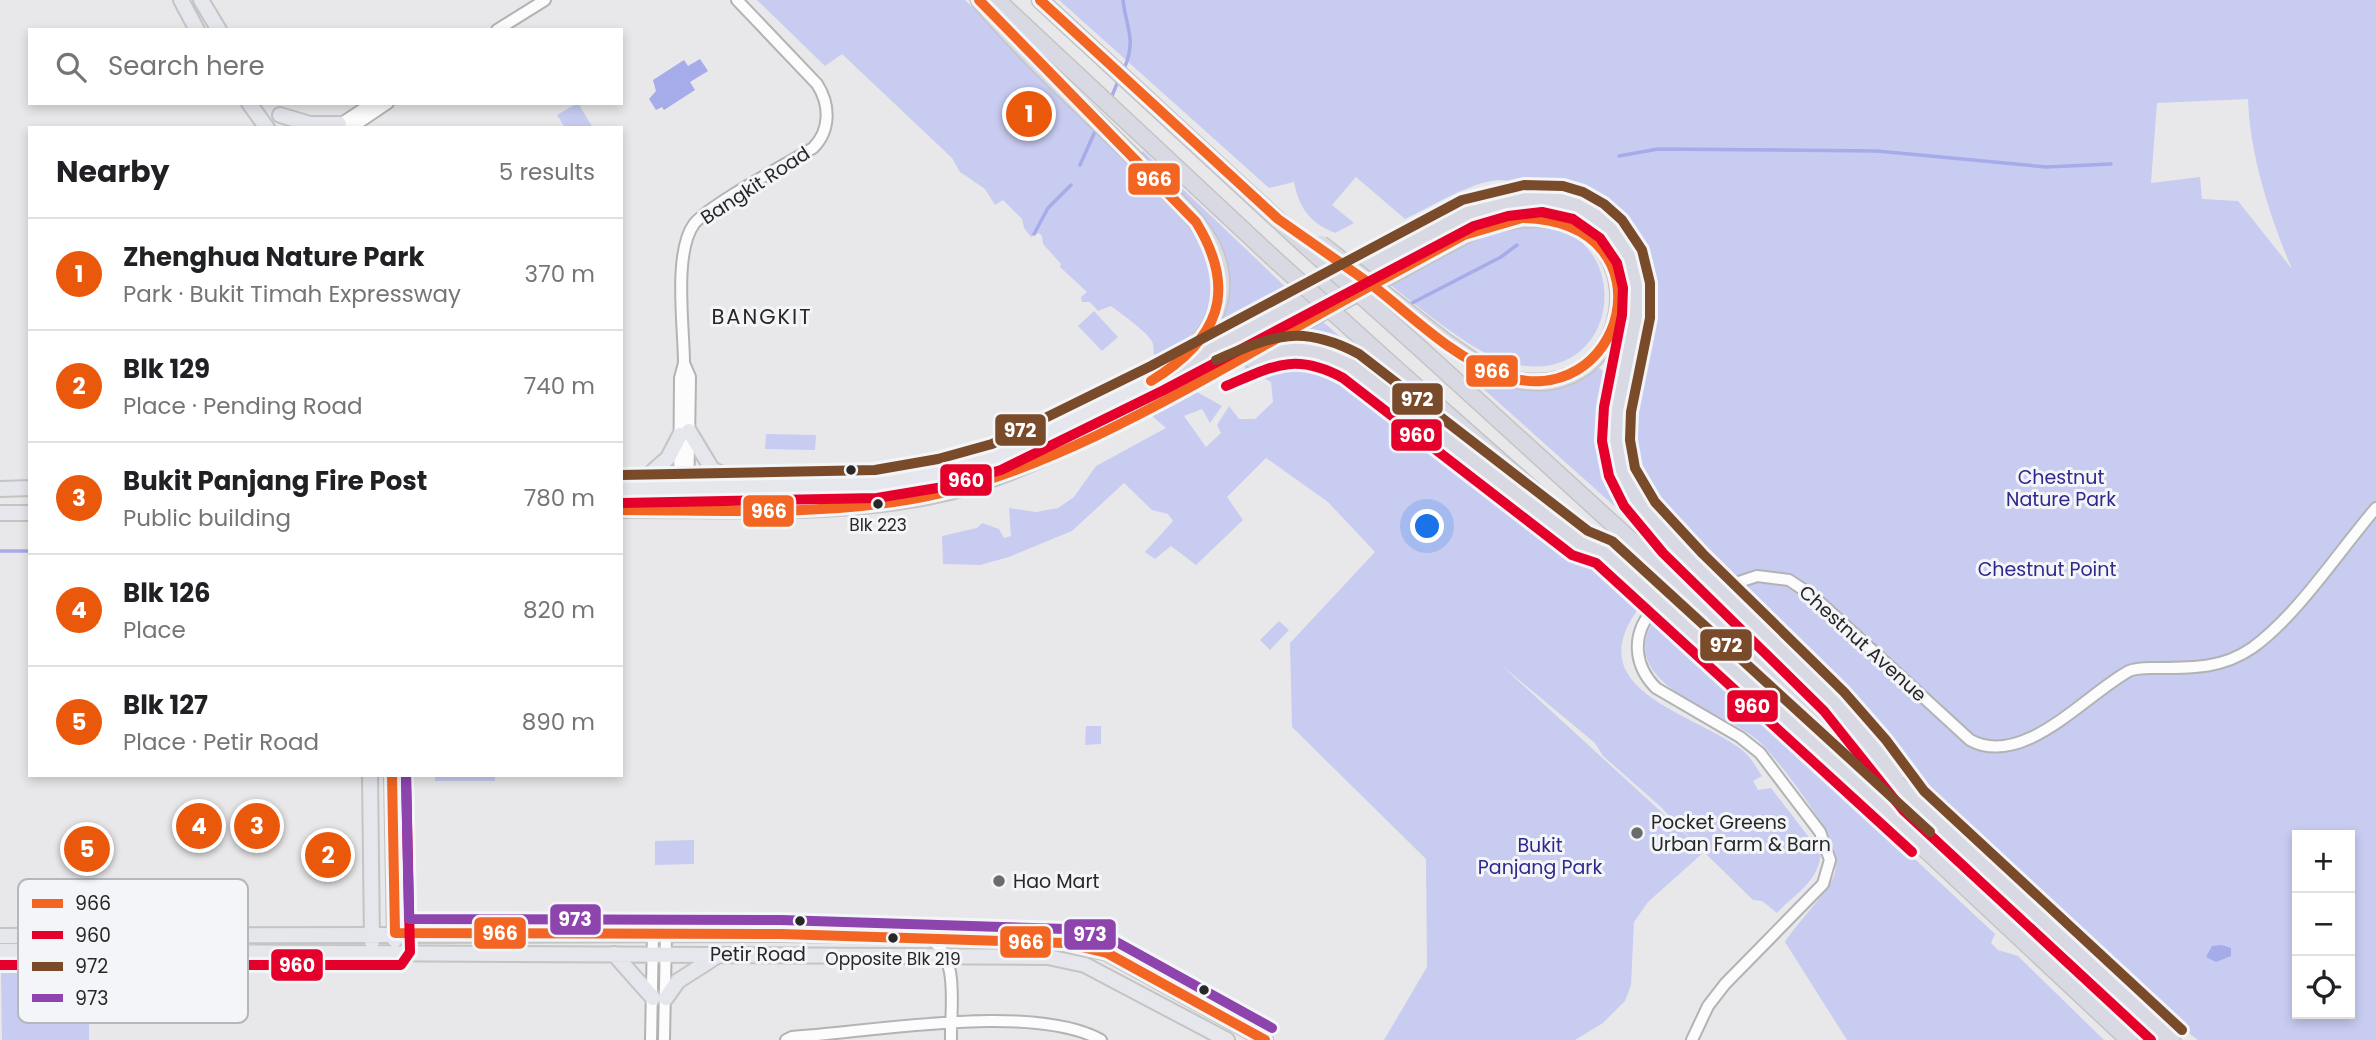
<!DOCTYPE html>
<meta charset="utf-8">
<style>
body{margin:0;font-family:Poppins,sans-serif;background:#f6f6f6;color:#202124}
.controls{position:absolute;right:21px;bottom:21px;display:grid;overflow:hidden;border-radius:0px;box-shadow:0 4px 10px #0003}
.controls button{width:63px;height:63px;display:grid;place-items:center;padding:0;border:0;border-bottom:2px solid #e0e0e0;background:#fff;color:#202124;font:35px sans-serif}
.you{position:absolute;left:1428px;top:527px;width:24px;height:24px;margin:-18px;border:5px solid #fff;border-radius:50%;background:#1a73e8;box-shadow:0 0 0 10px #1a73e833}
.badge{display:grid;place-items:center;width:46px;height:46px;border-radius:50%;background:#ea580c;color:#fff;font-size:23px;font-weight:700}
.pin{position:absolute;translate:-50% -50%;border:4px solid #fff;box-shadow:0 2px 7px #0006}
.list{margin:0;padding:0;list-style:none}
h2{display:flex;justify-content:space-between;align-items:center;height:91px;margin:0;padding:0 28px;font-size:30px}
h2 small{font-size:23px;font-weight:400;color:#757577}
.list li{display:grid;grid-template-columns:46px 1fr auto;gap:21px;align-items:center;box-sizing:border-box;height:112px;padding:0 28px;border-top:2px solid #e0e0e0}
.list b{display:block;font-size:26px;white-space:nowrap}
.list p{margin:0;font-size:23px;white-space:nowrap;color:#757577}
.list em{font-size:23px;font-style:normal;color:#757577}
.icon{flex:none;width:38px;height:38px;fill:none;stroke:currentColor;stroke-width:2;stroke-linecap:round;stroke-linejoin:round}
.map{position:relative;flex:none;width:2376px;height:1040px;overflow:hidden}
.search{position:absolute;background:#fff;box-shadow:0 4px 10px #0003;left:28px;top:28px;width:595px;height:77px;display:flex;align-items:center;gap:18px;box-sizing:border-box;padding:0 24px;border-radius:0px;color:#757577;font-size:26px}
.panel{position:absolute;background:#fff;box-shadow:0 4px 10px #0003;left:28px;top:126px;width:595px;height:651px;border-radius:0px}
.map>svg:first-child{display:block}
</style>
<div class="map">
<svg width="2376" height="1040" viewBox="0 0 2376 1040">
<rect width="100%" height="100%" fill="#e8e8ea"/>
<path fill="#c8ccf1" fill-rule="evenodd" d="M757,0H965L1164,196L1207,250L1214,287L1212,305L1187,341L1159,360L1154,355C1153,351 1154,348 1153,344C1151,334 1120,313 1111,306L1098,311L1090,302H1082L1081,297L1087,292L1060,267L1061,264L1043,244L1042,236L1039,233L1031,237L1024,228L1022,219L1003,200L995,205L985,189L960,172L952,158L842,54L825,66Z
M1059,0H2376V1040H2198L2168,1017C2108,960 2050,901 1990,845C1955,812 1918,781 1881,748C1868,736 1851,724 1839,711C1822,692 1813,667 1795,649C1744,598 1679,553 1643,489C1587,390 1703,305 1611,215C1587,192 1559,192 1529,187C1519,186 1508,179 1498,180C1471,182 1430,207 1405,219L1356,177L1332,205L1354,223L1335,233C1310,223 1299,208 1294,182L1269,188ZM2248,99C2250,156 2270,217 2292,269L2238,201L2202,199L2200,177L2151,183L2157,103ZM2297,835H2350V1014H2297Z
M578,103L593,128H565L557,115Z
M1143,151L1295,296L1233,329L1221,318L1227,278L1139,155Z
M1523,224C1534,226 1549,225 1560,229C1634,257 1614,386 1513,364C1476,356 1419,307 1388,283L1466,241Z
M1094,311L1118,337L1102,351L1078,326Z
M1321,320L1388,379L1384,382L1349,358L1293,342L1290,336Z
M1284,353L1328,360L1472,474L1481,477L1568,540L1642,604C1574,690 1691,711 1742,750C1751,757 1756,767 1762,776L1753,781L1758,790L1771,788L1821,853C1818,883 1795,893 1777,913L1762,901L1753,900L1704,852L1648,902L1634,922L1631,985L1625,1001L1603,1023L1575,1040H1384L1427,967L1426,859L1292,727L1290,643L1375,552L1328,502L1266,458L1227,497L1243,520L1196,565L1171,546L1155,559L1145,552L1173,521L1168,514L1152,510L1124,483L1072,531L1009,557L980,565L943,564L942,536L977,528L982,523L999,529L1004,538L1011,536L1009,508L1036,512L1058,508L1074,497L1096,466L1166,428L1151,415L1197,392L1222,406L1210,423L1202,409L1184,416L1206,447L1221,433L1217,425L1229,406L1239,419H1255L1273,402L1271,382L1244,368L1267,356ZM1501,665L1595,743L1603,756L1661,807L1693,841Z
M1599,368L1613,378C1599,423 1613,458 1630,500L1621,512L1468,375L1473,370C1515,394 1558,394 1599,368Z
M766,434L816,435L815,450L765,449Z
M1279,621L1289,630L1270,650L1260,640Z
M1653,621L1731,687L1995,934L1991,943L1998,950L2018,956L2104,1040H1847L1785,942C1797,923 1830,890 1835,873C1837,863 1835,851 1831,841C1821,818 1775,754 1755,738C1719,709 1616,684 1653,621Z
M1086,726H1101V744L1085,745Z
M435,775H495V781H435Z
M694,840V864L655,865V841Z
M89,969V1040H2L1,970Z"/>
<path fill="#a6abe9" d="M700,59L708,71L690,82L695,90L664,110L662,107L656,110L649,99L656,91L653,80L684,60L688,66Z
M2222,945L2231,948V956L2216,962L2206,957L2212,946Z"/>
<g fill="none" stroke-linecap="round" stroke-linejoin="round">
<path stroke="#a6abe9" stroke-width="3.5" d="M1123,0C1126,28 1137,39 1124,69
M1111,98L1119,79
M1619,156L1658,149L1877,151L2046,167L2111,164
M1080,165L1097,127
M1034,234L1048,208L1071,185
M1412,303L1501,257L1517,245
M0,551H30"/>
<defs>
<path id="minor" d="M497,30L545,0
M334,128L372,103
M351,128L388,103
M684,363L690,377L688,509
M679,509L680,378L684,363C684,328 673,253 694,224C709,205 788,163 813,148C831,130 830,104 817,84L737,0
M928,938C961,955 950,1009 951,1040
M651,1040L653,934
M664,1040L666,934
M786,1040L792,1037C872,1032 1033,1002 1101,1040
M1692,1040L1708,1006L1725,984L1823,884L1830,860L1820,832L1760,753L1740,737L1656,688C1634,666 1631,635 1652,611L1757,576L1789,580L1813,596L1970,740C2023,769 2085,695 2129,671C2137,667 2150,668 2160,668C2194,668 2223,668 2252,648C2297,616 2339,551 2376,508"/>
<path id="major" d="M181,0L197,30
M201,0L219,30
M249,103L267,128
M280,115L310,124H339
M689,431L712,469L742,485
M0,489L30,488
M621,489L876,484L941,473L997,457L1157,378
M632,490L668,458L680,435
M621,510C730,509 844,518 950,492C1030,472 1105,427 1178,390
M0,513H30
M370,775L372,942
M392,775L395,940
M0,936L781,934L947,937L1064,943L1107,953L1265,1040
M0,951L1048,957L1085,965L1227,1040
M614,954L653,998
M666,998L678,981L717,956"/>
<path id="highway" d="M979,0C1033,64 1097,119 1155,179C1176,201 1204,224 1215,253C1232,296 1212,333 1179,360
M997,0L1271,256
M1040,0L1305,245
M1422,350L1669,575
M1251,359C1280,345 1306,345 1336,357L1581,544L1603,551
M1395,368L1645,589
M1157,378L1468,213C1509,197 1545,191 1586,211C1599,217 1610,227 1618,238C1670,304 1602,379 1617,450C1626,496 1657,529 1689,560
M1178,390L1473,231C1665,163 1654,407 1516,380C1488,374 1465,355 1442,339
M1737,608C1792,660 1853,712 1896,775
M1711,613L2101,971L2172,1040
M1687,626L2129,1040"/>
</defs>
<use href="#minor" stroke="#b2b3b4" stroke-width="14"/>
<use href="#major" stroke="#c4c4c5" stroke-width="18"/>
<use href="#highway" stroke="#c4c4c5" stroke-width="19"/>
<use href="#minor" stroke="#fcfcfc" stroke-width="10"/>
<use href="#major" stroke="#e6e7ed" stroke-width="14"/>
<use href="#highway" stroke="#d8d9e2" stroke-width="16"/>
<defs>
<path id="highway-bridge" d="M1321,244L1442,339
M1305,245L1422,350
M1271,256L1395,368
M1689,560L1737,608
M1669,575L1711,613
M1645,589L1687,626"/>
</defs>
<use href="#highway-bridge" stroke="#c4c4c5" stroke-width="19" stroke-linecap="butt"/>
<use href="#highway-bridge" stroke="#d8d9e2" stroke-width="16"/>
<defs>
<path id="bus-1" d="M979,0L1196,222C1239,292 1218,340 1151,381
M1040,0L1278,219L1372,285
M1522,218C1679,221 1624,421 1499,374C1451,356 1411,315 1372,285L1464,235Z
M621,510C718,510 817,516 912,499C1067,472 1234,359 1372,285
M392,775L395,933L781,934L1064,943L1107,953L1265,1040"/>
<path id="bus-2" d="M1226,386C1273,366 1295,352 1343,378L1572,555L1596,563L1912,852
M621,503L877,498L943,487L1001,470L1164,390L1474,226L1508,216L1542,212L1573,219L1600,238L1617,263L1623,288L1622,315L1604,407L1602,441L1609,476L1624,506L1663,553L1824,711L1903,810L2151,1040
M0,965H401L410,952L406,775"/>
<path id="bus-3" d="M1216,360C1273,336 1300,323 1359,354L1588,531L1612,541L1930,832
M621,475L875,470L938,459L992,444L1151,366L1462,200L1524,185L1563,186L1583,192L1604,204L1622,220L1642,250L1650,283V318L1631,412L1630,440L1635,468L1655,502L1703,554L1844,692L1886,740L1924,791L2182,1030"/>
<path id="bus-4" d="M406,775L409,919L781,920L1066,929L1113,940L1272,1028"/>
</defs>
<use href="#bus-1" stroke="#f4f5f8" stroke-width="16"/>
<use href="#bus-2" stroke="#f4f5f8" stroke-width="16"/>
<use href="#bus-3" stroke="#f4f5f8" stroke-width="16"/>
<use href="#bus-4" stroke="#f4f5f8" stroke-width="16"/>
<use href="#bus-1" stroke="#f26522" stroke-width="10"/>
<use href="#bus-2" stroke="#e4002b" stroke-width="10"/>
<use href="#bus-3" stroke="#7a4b2a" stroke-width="10"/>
<use href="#bus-4" stroke="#8e44ad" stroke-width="10"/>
</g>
<g fill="#272728" stroke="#f4f5f8" stroke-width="2.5">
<circle cx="851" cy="470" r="6"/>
<circle cx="878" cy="504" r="6"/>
<circle cx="800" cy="921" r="6"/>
<circle cx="893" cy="938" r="6"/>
<circle cx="1204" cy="990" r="6"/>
</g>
<g fill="#6b6b6c" stroke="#f4f5f8" stroke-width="2.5">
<circle cx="1637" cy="833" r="7"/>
<circle cx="999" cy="881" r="7"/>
</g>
<g text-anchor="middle" stroke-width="6" stroke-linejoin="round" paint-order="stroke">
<g font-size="17" fill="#272728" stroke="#f4f5f8">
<text x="878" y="531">Blk 223</text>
<text x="893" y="965">Opposite Blk 219</text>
</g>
<g font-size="19" fill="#272728" stroke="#f4f5f8">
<text transform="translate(755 185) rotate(-33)" y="7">Bangkit Road</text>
<text transform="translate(1863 643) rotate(42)" y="7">Chestnut Avenue</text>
<text x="758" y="961">Petir Road</text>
</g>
<g font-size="19" fill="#30288d" stroke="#f4f5f8">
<text x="2061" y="484">Chestnut<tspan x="2061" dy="22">Nature Park</tspan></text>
<text x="2047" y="576">Chestnut Point</text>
<text x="1540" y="852">Bukit<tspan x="1540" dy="22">Panjang Park</tspan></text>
</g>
<g font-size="19" fill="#272728" stroke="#f4f5f8" text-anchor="start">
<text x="1651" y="829">Pocket Greens<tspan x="1651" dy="22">Urban Farm &amp; Barn</tspan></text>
<text x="1013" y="888">Hao Mart</text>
</g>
<g font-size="21" letter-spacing="2" fill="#272728" stroke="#f4f5f8">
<text x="762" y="324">BANGKIT</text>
</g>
</g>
<rect x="18" y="879" width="230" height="144" rx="10" fill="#f4f5f8" stroke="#b6b7ba" stroke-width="2"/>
<rect x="32" y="899" width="31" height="9" fill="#f26522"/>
<rect x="32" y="931" width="31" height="8" fill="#e4002b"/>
<rect x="32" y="962" width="31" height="9" fill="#7a4b2a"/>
<rect x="32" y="994" width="31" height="8" fill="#8e44ad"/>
<g font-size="19" fill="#272728">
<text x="75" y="910">966</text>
<text x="75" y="942">960</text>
<text x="75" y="973">972</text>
<text x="75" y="1005">973</text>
</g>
<g stroke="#f4f5f8" stroke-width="2.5">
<rect x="1127" y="162" width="54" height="34" rx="7" fill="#f26522"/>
<rect x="1465" y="354" width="54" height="34" rx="7" fill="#f26522"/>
<rect x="1391" y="382" width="53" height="34" rx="7" fill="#7a4b2a"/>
<rect x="994" y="413" width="53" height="34" rx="7" fill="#7a4b2a"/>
<rect x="1390" y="418" width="53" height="34" rx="7" fill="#e4002b"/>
<rect x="939" y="463" width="54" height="34" rx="7" fill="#e4002b"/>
<rect x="742" y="494" width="53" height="34" rx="7" fill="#f26522"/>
<rect x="1699" y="628" width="54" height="34" rx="7" fill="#7a4b2a"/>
<rect x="1726" y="689" width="53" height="34" rx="7" fill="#e4002b"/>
<rect x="549" y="903" width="53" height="33" rx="7" fill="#8e44ad"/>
<rect x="473" y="916" width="54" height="34" rx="7" fill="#f26522"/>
<rect x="1063" y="918" width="54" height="33" rx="7" fill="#8e44ad"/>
<rect x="999" y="925" width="53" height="34" rx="7" fill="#f26522"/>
<rect x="270" y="948" width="54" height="34" rx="7" fill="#e4002b"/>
</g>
<g font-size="19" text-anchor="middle" font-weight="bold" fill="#fff">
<text x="1154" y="186">966</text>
<text x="1492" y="378">966</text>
<text x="1417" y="406">972</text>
<text x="1020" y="437">972</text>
<text x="1417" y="442">960</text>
<text x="966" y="487">960</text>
<text x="769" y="518">966</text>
<text x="1726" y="652">972</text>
<text x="1752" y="713">960</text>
<text x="575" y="926">973</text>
<text x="500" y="940">966</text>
<text x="1090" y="941">973</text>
<text x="1026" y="949">966</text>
<text x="297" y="972">960</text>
</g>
</svg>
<div class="controls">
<button>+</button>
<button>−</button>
<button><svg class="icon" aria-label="locate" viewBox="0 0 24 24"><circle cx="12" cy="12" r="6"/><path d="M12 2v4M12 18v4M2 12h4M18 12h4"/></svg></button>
</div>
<div class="you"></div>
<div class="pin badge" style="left:1029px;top:114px">1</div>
<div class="pin badge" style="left:328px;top:855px">2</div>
<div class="pin badge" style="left:257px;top:826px">3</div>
<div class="pin badge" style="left:199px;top:826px">4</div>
<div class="pin badge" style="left:87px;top:849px">5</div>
<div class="search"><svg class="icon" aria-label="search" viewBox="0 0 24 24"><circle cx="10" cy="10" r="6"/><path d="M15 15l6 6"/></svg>Search here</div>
<section class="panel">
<h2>Nearby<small>5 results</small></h2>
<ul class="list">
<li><span class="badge">1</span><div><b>Zhenghua Nature Park</b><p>Park · Bukit Timah Expressway</p></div><em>370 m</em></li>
<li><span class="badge">2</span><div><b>Blk 129</b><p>Place · Pending Road</p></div><em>740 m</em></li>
<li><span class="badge">3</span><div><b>Bukit Panjang Fire Post</b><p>Public building</p></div><em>780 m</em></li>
<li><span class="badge">4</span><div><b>Blk 126</b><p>Place</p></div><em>820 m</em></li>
<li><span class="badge">5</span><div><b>Blk 127</b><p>Place · Petir Road</p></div><em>890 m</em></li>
</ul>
</section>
</div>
